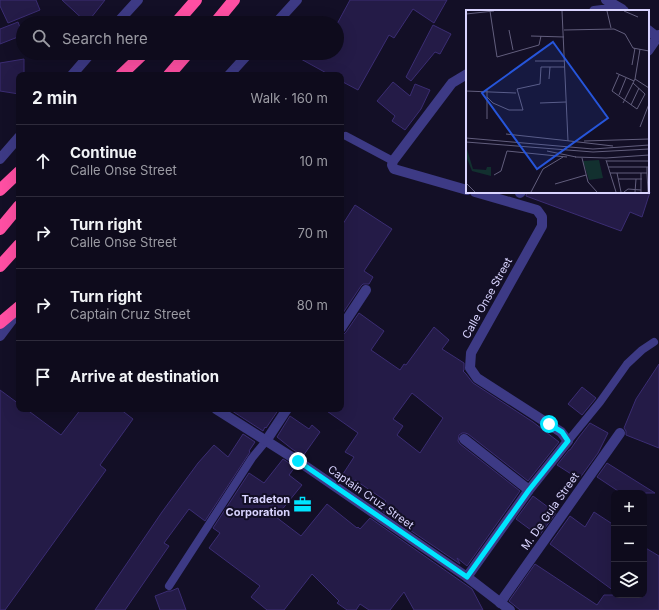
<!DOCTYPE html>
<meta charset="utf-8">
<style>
body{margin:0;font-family:Inter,sans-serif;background:#1c1929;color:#f1f3f6}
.controls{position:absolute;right:12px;bottom:12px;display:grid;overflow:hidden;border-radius:8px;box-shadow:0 4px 16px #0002}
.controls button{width:36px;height:36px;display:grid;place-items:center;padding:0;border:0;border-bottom:1px solid #2e2b3b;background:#0e0b1c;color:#f1f3f6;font:20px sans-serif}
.stop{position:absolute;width:12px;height:12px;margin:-9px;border:3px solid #00e5ff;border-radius:50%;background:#fff}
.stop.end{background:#00e5ff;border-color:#fff;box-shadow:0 1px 4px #0008}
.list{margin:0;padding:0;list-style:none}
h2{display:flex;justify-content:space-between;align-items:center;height:52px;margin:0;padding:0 16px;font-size:17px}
h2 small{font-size:13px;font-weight:400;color:#9b9ba3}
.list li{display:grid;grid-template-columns:26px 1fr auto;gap:12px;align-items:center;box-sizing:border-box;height:72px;padding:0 16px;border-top:1px solid #2e2b3b}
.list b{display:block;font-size:15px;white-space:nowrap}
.list p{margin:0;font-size:13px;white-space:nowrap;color:#9b9ba3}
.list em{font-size:13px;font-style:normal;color:#9b9ba3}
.icon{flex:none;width:22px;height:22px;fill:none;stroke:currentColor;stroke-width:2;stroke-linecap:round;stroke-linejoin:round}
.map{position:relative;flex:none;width:659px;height:610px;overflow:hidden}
.search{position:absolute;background:#0e0b1c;box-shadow:0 4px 16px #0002;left:16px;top:16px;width:328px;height:44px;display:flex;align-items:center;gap:10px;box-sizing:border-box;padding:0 14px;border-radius:22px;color:#9b9ba3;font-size:15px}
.panel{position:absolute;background:#0e0b1c;box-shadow:0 4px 16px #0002;left:16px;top:72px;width:328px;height:340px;border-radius:8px}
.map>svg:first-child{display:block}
</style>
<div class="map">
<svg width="659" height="610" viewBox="0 0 659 610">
<rect width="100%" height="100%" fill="#130f26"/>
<path fill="#241b47" stroke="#3b2d73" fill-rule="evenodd" d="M0,0H36L40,10L8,23L0,6Z
M62,0H105L87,23Z
M350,0H447L434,23L413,9L394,38L389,35L358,90L341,81V75H330L290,53H337V24Z
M18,22L23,35L0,44V29Z
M433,25L451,34L440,54L435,52L411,81L406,77Z
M24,59V75H19V94L0,91V63Z
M393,82L410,96L415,84L430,90L421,109L405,130L392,121L395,116L377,101Z
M527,192H650L642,217L630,212L621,231L526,196Z
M355,205L392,229L364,271L373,277L369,284H363L361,286L341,316V227Z
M359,313L384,331L371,350L400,370L404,364L406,365L434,327L449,340L442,349L464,363V370L463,371L466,374L473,383L533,422L559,442L528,481L468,434L465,433H462L459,435L458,441L460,444L520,491L467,566L457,558L460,564L379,509L386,501L355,480L354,481L343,474L354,457L345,452L358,433L324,409H341V334H344L346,332ZM412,393L443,418L420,453L397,435L403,426L393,419Z
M659,364V448L626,435V431L624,428L636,399Z
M582,387L596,398L582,415L568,404Z
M0,390L19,404V409H26L61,435L81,409H120L133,419L100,465L106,470L5,610H0Z
M229,409H279L266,428L265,427L263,431Z
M290,416L309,429L312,425L320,432L303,456L292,449L277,437Z
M590,423L608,433L598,453L579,479L557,465L569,450H570L579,437Z
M243,434L255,442L249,451L250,452L205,521L189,509L164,543L169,546L125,610H95L162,512L198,463L214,445L228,457Z
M283,459L295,467L289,475L302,485L276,517L301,536L327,504L357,528L358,527L360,529L370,518L472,589L483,610H414L404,592L390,610H369L360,604L356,610H347L337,603L339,601L312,574L284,610H267L251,597L260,586L209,548L220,533L213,528L249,473L264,483Z
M607,463L655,493H621L597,477Z
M533,496L556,513L539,536L516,519Z
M594,512L614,525V591L550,544L570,516L585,527Z
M644,547L659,556V610H520L509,601L535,564L597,605L604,595H644Z
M178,588L186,610H160L155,596L168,591H171Z"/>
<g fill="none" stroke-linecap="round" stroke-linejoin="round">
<path stroke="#3d3a85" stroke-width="8" d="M346,136L393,161
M568,441L600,402L627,364L642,350L654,342
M169,586L252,458L266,441"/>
<path stroke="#3d3a85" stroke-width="10" d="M606,0L622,9
M594,11L602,10H622L624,11
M117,23L138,0
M276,23L297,0
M648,30L657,37
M648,51L659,35
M467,74L452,83L393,161L392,165L394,169L467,190
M72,75L91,53
M229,75L249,53
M0,159L19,137
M520,193L521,192
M341,328L366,290
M464,439L529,490
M266,441L287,409
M467,577L529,490L568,441L561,432L477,378L470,368L471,353L542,226V217L537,210L475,192
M500,603L620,433"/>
<path stroke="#3d3a85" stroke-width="10" d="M0,336L18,312
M216,409L298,461L467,577L510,610"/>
<path stroke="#ff4fa3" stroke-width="12" d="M176,23L196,0
M215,23L234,0
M121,75L144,53
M169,75L188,53
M0,190L19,172
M0,229L19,206
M0,266L19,245
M0,323L19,307"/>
</g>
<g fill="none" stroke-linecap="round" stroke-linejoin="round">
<path stroke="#00e5ff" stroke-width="5" d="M298,461L467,577L529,490L568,441L562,432L549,424"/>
</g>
<defs>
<symbol id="office-bare" viewBox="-9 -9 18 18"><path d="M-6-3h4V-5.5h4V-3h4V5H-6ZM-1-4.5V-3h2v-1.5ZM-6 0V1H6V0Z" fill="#00e5ff" stroke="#130f26" stroke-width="2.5" paint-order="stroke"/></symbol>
</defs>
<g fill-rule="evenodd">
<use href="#office-bare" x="290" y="492" width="25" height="25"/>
</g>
<g text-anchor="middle" stroke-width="4" stroke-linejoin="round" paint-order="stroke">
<g font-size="11" fill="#d9d4ff" stroke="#130f26">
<text transform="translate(487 298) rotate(-61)" y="4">Calle Onse Street</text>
<text transform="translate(371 497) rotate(35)" y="4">Captain Cruz Street</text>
<text transform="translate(550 511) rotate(-55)" y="4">M. De Gula Street</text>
</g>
<g font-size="11" font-weight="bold" fill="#d9d4ff" stroke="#130f26" text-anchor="end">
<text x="290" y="503">Tradeton<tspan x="290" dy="13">Corporation</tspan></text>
</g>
</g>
<g transform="translate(466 10)">
<rect width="183" height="183" fill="#130f26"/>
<path d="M0,136L7,159L20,160L21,157H25V166L6,161L0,146ZM133,150L137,168L123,170L117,151Z" fill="#12302f"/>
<path fill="none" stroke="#625e7d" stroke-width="1" d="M24,1L31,47L73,35L75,26M96,1L102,131M141,1L145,18M158,1L172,7M0,4L28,1M43,20L47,40M98,20L148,19L159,24L167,38L183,41M65,26L98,27M174,39L169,69L183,78M69,51H99M166,55L169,38M150,63L168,71M153,65L146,81L171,99L179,84L167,73M83,69L84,57M21,80V87L27,93L43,100H57L51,79L74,74L75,57H99M0,81L50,83M153,85L160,68M74,93L100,92M157,93L169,69M165,95L173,78M21,109V87M174,117L183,94M40,124L104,131M0,128L127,139L183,135M104,131L147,136M118,131L183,129M0,132L127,142L183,139M81,141L110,147M109,147L140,148L183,145M116,148L122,172L131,182M140,150L150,182M141,151H183M142,157H183M144,163H181V157M151,163L155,182M181,163L182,182M28,165L35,161L41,141L101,147M152,169H176M0,173L9,182M89,174L120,165M65,182L77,159L97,147M158,182L162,179L175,180M169,182L170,169M175,182V163"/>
<path fill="#2655da" fill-opacity="0.15" stroke="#2655da" stroke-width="2" d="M87,32L142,108L71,159L16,83Z"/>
<rect width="183" height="183" fill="none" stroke="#d9d4ff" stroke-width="2"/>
</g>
</svg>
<div class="controls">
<button>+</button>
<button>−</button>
<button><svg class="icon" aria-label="layers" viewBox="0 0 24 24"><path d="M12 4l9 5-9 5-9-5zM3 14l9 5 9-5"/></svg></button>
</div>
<div class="stop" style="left:549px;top:424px"></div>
<div class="stop end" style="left:298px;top:461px"></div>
<div class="search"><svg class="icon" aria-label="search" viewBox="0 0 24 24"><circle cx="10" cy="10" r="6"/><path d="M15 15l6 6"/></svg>Search here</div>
<section class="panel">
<h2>2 min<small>Walk · 160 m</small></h2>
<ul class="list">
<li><svg class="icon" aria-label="ahead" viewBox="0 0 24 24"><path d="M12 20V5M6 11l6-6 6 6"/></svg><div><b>Continue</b><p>Calle Onse Street</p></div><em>10 m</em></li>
<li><svg class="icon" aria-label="right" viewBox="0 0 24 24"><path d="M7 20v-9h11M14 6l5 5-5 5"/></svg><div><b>Turn right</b><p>Calle Onse Street</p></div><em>70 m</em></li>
<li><svg class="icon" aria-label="right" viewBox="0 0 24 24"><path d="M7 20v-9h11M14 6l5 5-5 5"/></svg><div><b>Turn right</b><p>Captain Cruz Street</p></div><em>80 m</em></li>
<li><svg class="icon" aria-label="arrive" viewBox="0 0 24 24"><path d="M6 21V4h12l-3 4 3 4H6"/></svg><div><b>Arrive at destination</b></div></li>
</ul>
</section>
</div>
